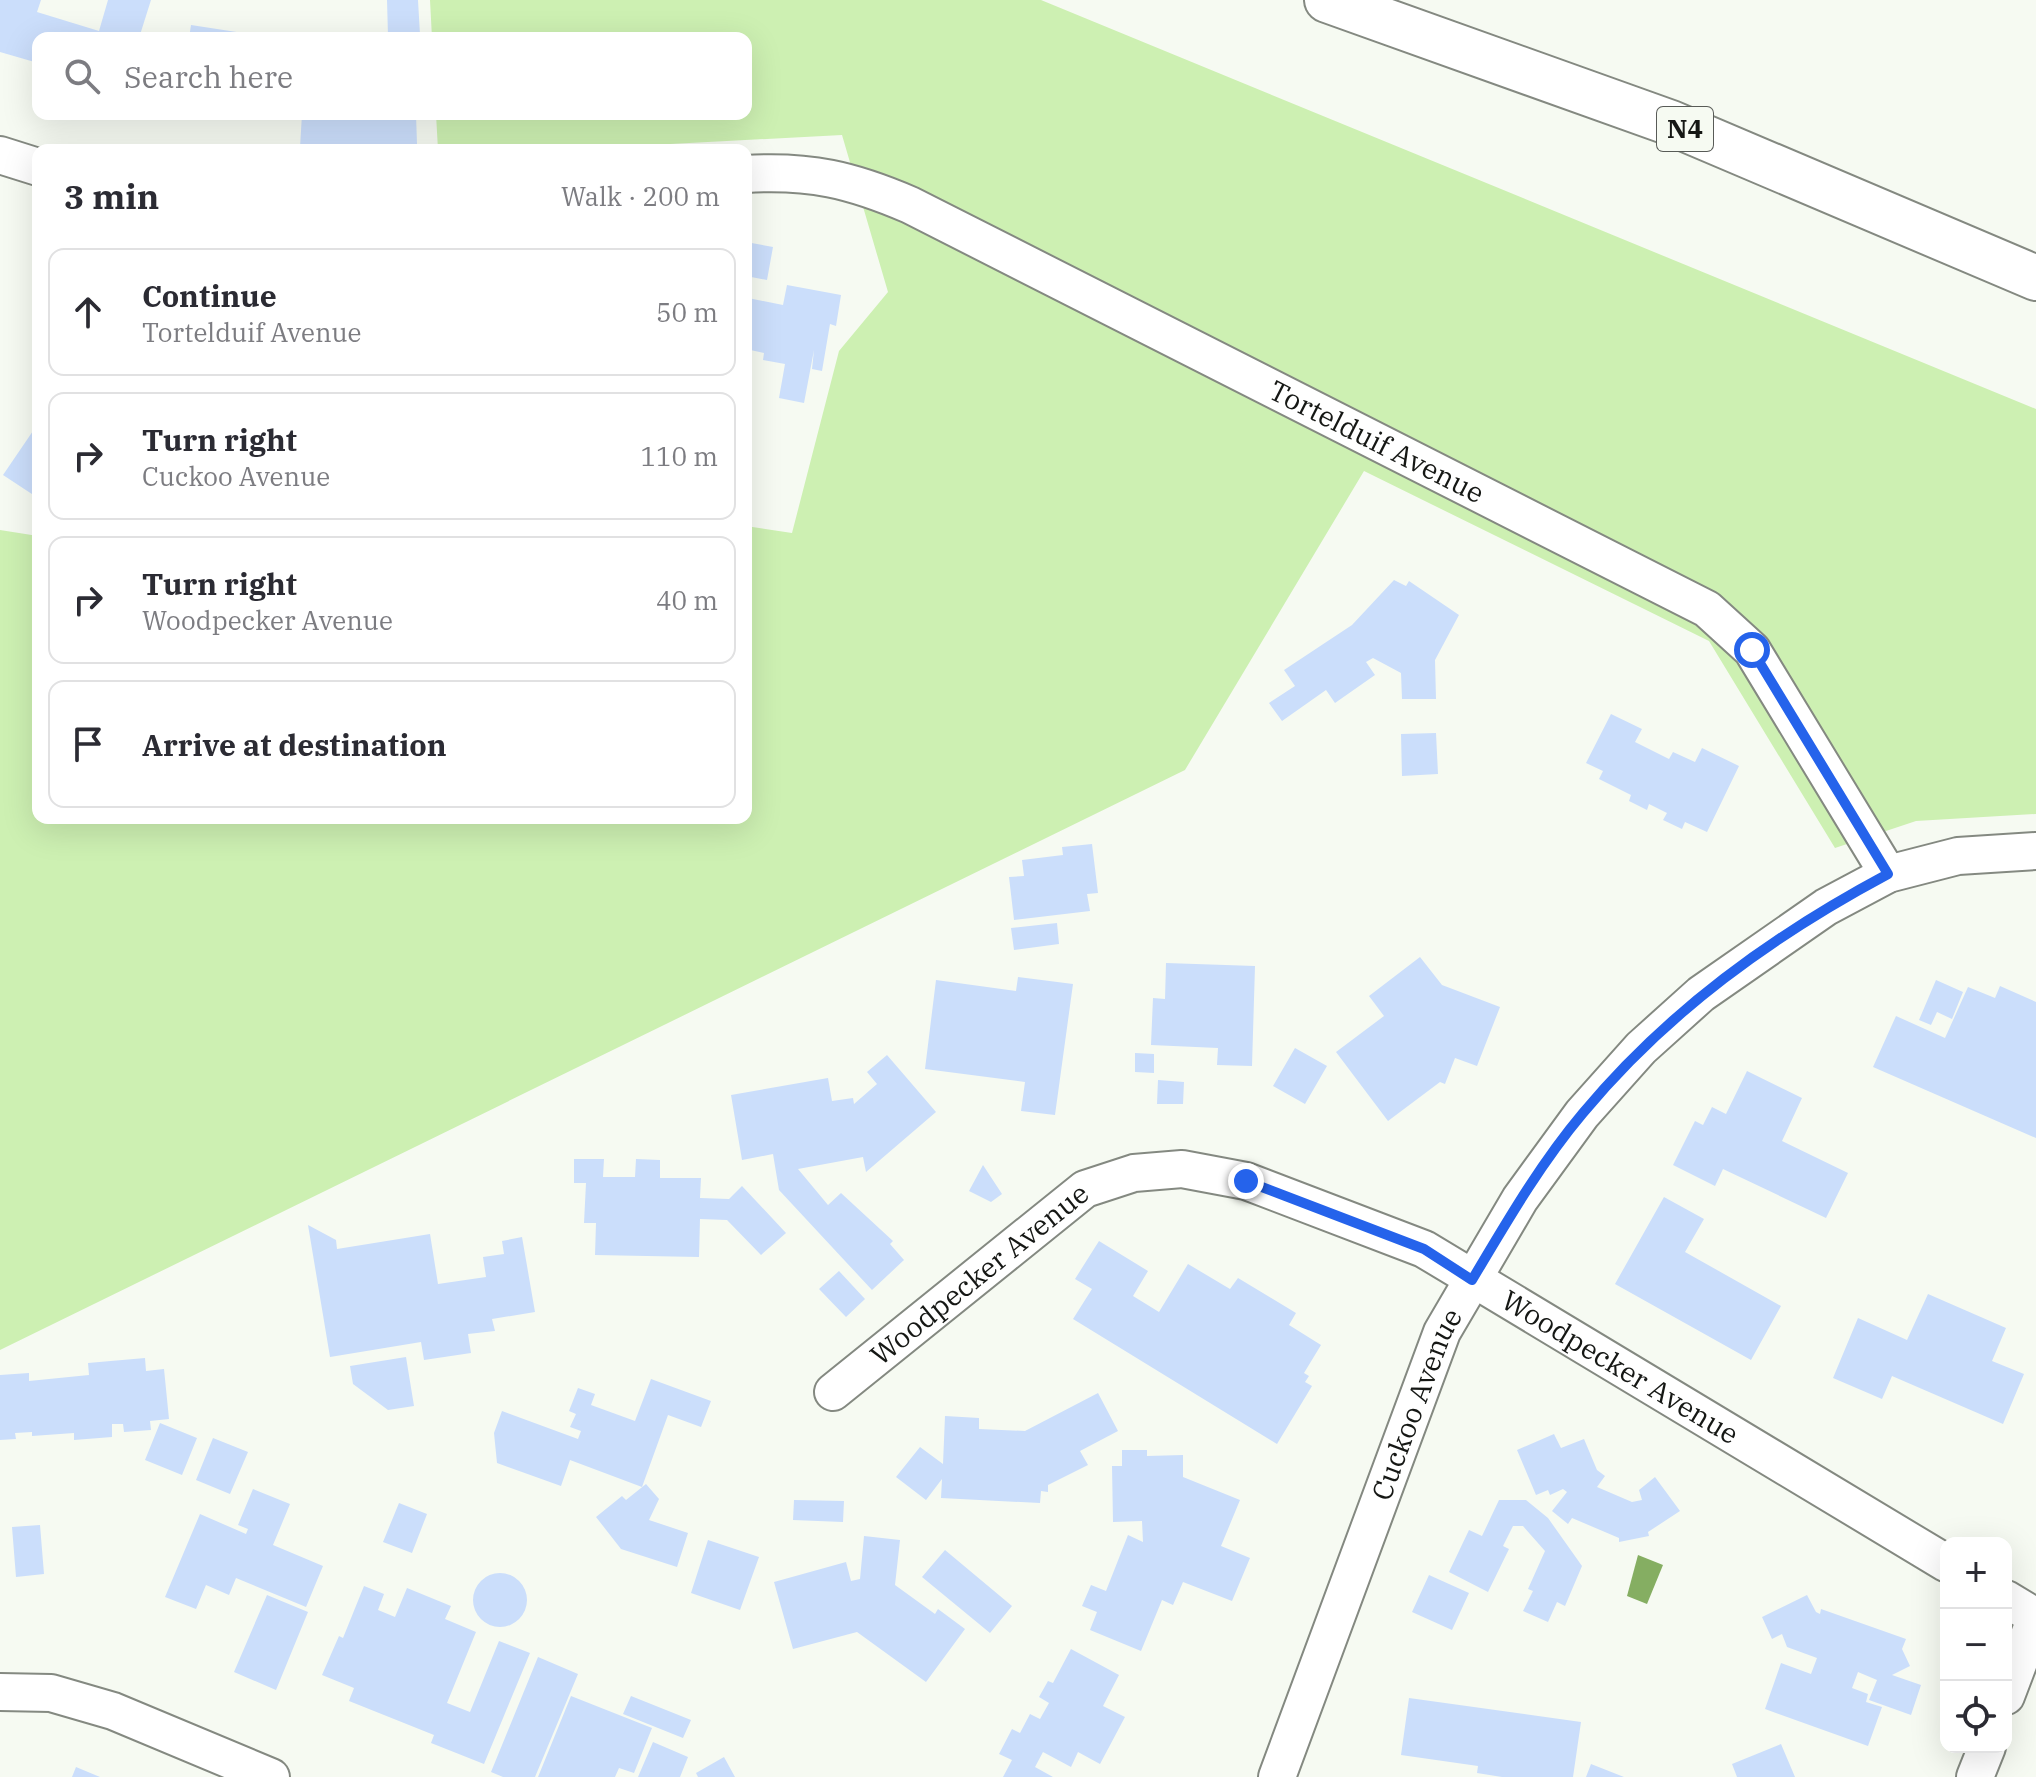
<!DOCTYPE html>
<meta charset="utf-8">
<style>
body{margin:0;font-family:"IBM Plex Serif",serif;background:#f2f2f3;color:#2b2b33}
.controls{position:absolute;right:24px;bottom:24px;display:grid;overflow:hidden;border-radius:16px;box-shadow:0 8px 32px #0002}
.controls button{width:72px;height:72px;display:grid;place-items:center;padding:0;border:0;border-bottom:2px solid #e1e1e2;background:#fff;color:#2b2b33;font:40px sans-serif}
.stop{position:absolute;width:24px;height:24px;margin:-18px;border:6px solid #2563eb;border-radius:50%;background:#fff}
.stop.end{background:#2563eb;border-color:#fff;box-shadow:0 2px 8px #0008}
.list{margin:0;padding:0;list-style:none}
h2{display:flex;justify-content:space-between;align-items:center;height:104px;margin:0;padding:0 32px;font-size:34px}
h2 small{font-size:26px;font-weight:400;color:#7c7c81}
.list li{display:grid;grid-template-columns:52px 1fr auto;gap:24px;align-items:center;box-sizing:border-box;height:128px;margin:0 16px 16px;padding:0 16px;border:2px solid #e1e1e2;border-radius:16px}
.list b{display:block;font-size:30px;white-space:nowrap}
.list p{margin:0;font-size:26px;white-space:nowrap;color:#7c7c81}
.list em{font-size:26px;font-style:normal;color:#7c7c81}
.icon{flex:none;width:44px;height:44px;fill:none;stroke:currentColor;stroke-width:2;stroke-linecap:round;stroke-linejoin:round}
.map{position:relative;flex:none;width:2036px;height:1777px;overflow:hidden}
.search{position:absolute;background:#fff;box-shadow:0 8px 32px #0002;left:32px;top:32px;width:720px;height:88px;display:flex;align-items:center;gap:20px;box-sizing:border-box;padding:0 28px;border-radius:16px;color:#7c7c81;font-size:30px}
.panel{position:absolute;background:#fff;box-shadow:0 8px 32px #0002;left:32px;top:144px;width:720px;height:680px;border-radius:16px}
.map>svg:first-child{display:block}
</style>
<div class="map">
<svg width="2036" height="1777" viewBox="0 0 2036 1777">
<rect width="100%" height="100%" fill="#f6faf2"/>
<path fill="#cdf0b2" d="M430,0H1041L2036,409V814L1916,821L1835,848L1709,641L1364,471L1185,770L0,1350V530L38,536V818H746V526L792,533L839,351L888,292L842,135L558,150H438L436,114H746V38H432Z"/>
<path fill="#85ae62" d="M1638,1555L1663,1565L1647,1604L1627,1596Z"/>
<path fill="#cbdefb" d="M0,0H41L37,12L99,31L108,0H151L139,38H38V63L0,52Z
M387,0H418L420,35L388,36Z
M191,25L262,36V38H189Z
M302,114H416L417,144L300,148Z
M746,242L773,247L767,280L746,276Z
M787,285L841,295L836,326L830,324L822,371L812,369L814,350L804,403L779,398L785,364L763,360L764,353L746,349V286L750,287L748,298L783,305Z
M35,428L38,430V498L3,475Z
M1394,580L1406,586L1409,581L1459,615L1435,660L1436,699H1402L1401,673L1373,658L1366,662L1375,675L1335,703L1326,690L1282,721L1269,703L1295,686L1284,670L1352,625Z
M1611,714L1642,729L1635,742L1669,759L1673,752L1695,762L1702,748L1739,766L1707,832L1685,822L1682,829L1663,820L1667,813L1649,804L1647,810L1629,801L1631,795L1599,779L1603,771L1586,763Z
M1436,733L1438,774L1402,776L1401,734Z
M1092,844L1098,893L1087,894L1090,911L1014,920L1009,877L1024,876L1022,860L1063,855L1062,847Z
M1057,923L1059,944L1014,950L1011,928Z
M1420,957L1442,985L1500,1007L1477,1066L1455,1058L1445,1084L1440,1082L1388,1121L1336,1052L1384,1016L1369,996Z
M1166,963L1255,966L1252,1066L1217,1065L1218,1048L1151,1045L1153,998L1165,999Z
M1018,977L1073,984L1055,1115L1021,1111L1025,1082L925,1069L936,980L1016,991Z
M1936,980L1963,992L1952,1019L1937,1012L1931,1025L1919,1020Z
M2000,986L2036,1002V1138L1873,1067L1896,1016L1945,1038L1968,987L1995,998Z
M1295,1048L1327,1066L1305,1104L1273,1086Z
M1135,1053L1154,1054V1073L1135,1072Z
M887,1055L936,1112L866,1172L863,1157L798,1169L828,1205L841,1193L893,1241L890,1244L904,1260L872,1290L779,1190L773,1154L742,1160L731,1095L828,1078L832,1101L853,1098L854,1104L877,1084L867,1072Z
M1747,1071L1802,1098L1782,1141L1848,1173L1826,1218L1723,1169L1715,1186L1673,1165L1695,1121L1703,1125L1712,1107L1726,1114Z
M1158,1080L1184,1082L1183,1104H1157Z
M574,1159H604L603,1177H635L636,1159L660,1160V1178H701L700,1198L729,1199L742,1186L786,1233L761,1255L727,1220L700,1219L699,1257L595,1255L596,1223H584L586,1183H574Z
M983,1165L1002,1194L991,1202L969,1191Z
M1664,1197L1704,1219L1685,1252L1781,1306L1751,1360L1615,1284Z
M308,1225L336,1240L337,1249L430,1234L438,1284L486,1277L483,1257L504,1254L502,1241L522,1237L535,1312L492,1319L495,1331L468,1334L471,1353L424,1360L421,1342L330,1357Z
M1099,1241L1148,1271L1133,1296L1159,1312L1188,1264L1230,1289L1238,1278L1296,1313L1289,1325L1321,1345L1304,1373L1309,1376L1305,1382L1312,1386L1277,1444L1073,1319L1092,1289L1075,1279Z
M839,1271L865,1299L846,1317L819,1289Z
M1928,1294L2006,1328L1992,1361L2024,1374L2003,1424L1892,1376L1882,1399L1833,1378L1858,1318L1907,1340Z
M406,1357L414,1406L388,1410L353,1384L350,1366Z
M145,1358L146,1371L164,1369L169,1419L150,1421L151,1430L124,1432L123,1424H112V1437L74,1440V1433L32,1436V1432L15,1433L16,1439L0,1440V1375L29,1373V1381L89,1375L88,1363Z
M651,1379L711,1401L701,1427L668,1415L642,1487L570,1460L561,1486L497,1463L494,1433L502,1411L578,1439L581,1431L570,1427L576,1414L569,1411L578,1388L595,1394L591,1405L635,1421Z
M1098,1393L1118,1431L1080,1451L1088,1465L1048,1485V1492L1041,1491L1040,1503L941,1498L942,1479L926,1500L896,1477L920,1447L943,1464L945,1416L979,1418V1429L1025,1431Z
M160,1423L197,1438L182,1475L145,1460Z
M1554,1434L1561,1448L1584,1439L1597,1470L1605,1476L1597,1487L1632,1502L1642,1500L1639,1490L1655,1477L1680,1511L1648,1532L1649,1536L1619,1542V1538L1572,1518L1568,1524L1552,1511L1567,1492L1563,1489L1550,1495L1548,1490L1536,1495L1517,1450Z
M213,1438L248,1452L230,1494L196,1480Z
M1122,1450H1147V1456L1183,1455V1477L1240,1500L1221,1546L1250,1558L1232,1601L1183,1582L1173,1605L1162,1600L1141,1651L1090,1630L1097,1612L1082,1606L1091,1585L1106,1591L1128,1535L1143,1542L1142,1521L1113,1522L1112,1466H1122Z
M646,1484L659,1499L649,1520L688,1533L677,1567L621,1549L596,1517L622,1496L626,1500Z
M253,1489L290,1504L273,1545L323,1566L306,1607L236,1578L229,1595L206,1585L196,1609L165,1597L200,1514L246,1534L248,1529L238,1525Z
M794,1500L844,1501L843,1522L793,1520Z
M1499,1500H1526L1548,1518L1582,1566L1565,1606L1557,1602L1548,1622L1523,1611L1533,1591L1528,1589L1545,1551L1523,1526H1513L1503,1546L1509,1549L1488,1592L1449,1572L1469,1530L1482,1536Z
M399,1503L427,1514L412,1553L383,1542Z
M40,1525L44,1574L16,1577L12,1527Z
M864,1536L900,1540L895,1585L935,1614L938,1609L965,1629L926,1682L857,1632L793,1649L774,1582L846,1562L851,1581L860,1579Z
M708,1540L759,1557L740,1610L691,1593Z
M945,1550L1012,1606L990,1633L922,1577Z
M473 1600a27 27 0 1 1 54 0a27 27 0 1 1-54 0Z
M1429,1575L1469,1593L1452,1630L1412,1612Z
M364,1586L384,1594L378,1610L395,1617L407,1588L451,1606L445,1619L476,1632L447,1703L470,1712L499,1641L530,1653L484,1764L431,1743L434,1735L349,1701L354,1688L322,1675L339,1636L343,1638Z
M267,1595L308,1612L276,1690L234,1672Z
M1807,1595L1816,1612L1820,1614L1821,1609L1906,1639L1902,1649L1910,1666L1892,1675L1921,1685L1911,1715L1869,1700L1877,1680L1858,1672L1852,1688L1868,1694L1866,1702L1882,1707L1868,1746L1765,1709L1781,1663L1811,1674L1817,1658L1787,1647L1782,1634L1772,1639L1762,1617Z
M1071,1649L1119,1675L1103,1706L1125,1717L1100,1764L1078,1752L1071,1767L1043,1752L1035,1767L1053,1777H1003L1012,1760L999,1754L1012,1729L1020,1733L1030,1714L1040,1719L1049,1703L1039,1697L1048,1681L1053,1683Z
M538,1657L578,1674L535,1777H503L491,1772Z
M571,1696L652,1728L634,1773L619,1768L615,1777H538Z
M631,1696L691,1720L683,1738L623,1714Z
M1409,1698L1581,1722L1573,1777H1502L1477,1773L1478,1766L1401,1755Z
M653,1742L688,1757L680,1777H638Z
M1781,1744L1795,1777H1737L1732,1764Z
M724,1757L735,1777H698L696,1773Z
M1591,1764L1624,1777H1586Z
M76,1767L100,1777H72Z"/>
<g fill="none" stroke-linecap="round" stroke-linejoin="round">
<defs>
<g id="street">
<path d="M0,155L38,167"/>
<path id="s1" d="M746,174C810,170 852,180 910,205L1707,609L1752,650L1888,874"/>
<path id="s2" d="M833,1392L1085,1189L1134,1173L1182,1169L1246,1181L1424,1249L1946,1563"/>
<path d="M2006,1599L2036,1617L2006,1696"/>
<path d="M0,1692L51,1693L113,1711L271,1777"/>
<path id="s3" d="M1277,1777L1442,1332L1520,1199L1582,1114L1641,1048L1701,994L1826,907L1888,874L1958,856L2036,851"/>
<path d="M1975,1777L1987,1747"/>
</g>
<path id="highway" d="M1327,0L1671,123L2036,278"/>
</defs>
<use href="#street" stroke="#848981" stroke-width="40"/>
<use href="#highway" stroke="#848981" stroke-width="48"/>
<use href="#street" stroke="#fff" stroke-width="36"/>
<use href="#highway" stroke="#fff" stroke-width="44"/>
</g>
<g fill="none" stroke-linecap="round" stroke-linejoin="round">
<path stroke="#2563eb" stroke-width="10" d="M1246,1181L1424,1249L1472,1280C1506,1223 1540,1164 1583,1113C1668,1011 1772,936 1888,874L1752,650"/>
</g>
<g text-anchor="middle" stroke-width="7" stroke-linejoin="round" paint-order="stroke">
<rect fill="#f6faf2" stroke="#585b57" stroke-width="2" x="1657" y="107" width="56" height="44" rx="6"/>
<g font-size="26" font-weight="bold" fill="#151714">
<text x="1685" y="138">N4</text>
</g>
<g font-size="28" fill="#151714" stroke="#f6faf2">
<text dy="10" stroke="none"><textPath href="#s1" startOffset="692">Tortelduif Avenue</textPath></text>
<text dy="10" stroke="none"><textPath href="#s2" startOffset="188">Woodpecker Avenue</textPath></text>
<text dy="10" stroke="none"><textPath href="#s2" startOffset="908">Woodpecker Avenue</textPath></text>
<text dy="10" stroke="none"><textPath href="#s3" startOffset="398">Cuckoo Avenue</textPath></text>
</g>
</g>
</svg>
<div class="controls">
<button>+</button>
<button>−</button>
<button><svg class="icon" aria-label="locate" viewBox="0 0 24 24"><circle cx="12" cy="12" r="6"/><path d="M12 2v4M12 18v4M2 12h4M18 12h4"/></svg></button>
</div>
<div class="stop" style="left:1752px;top:650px"></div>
<div class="stop end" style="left:1246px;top:1181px"></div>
<div class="search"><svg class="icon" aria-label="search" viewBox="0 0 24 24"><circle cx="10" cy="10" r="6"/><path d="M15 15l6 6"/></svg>Search here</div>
<section class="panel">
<h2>3 min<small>Walk · 200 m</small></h2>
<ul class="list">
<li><svg class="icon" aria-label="ahead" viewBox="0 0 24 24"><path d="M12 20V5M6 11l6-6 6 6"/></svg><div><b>Continue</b><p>Tortelduif Avenue</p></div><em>50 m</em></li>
<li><svg class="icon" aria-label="right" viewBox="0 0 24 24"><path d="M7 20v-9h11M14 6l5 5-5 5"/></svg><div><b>Turn right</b><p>Cuckoo Avenue</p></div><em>110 m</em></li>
<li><svg class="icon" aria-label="right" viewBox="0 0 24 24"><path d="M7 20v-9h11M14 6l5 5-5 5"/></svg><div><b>Turn right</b><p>Woodpecker Avenue</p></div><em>40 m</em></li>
<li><svg class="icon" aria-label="arrive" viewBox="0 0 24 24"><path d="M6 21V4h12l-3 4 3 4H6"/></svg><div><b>Arrive at destination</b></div></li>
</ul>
</section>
</div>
